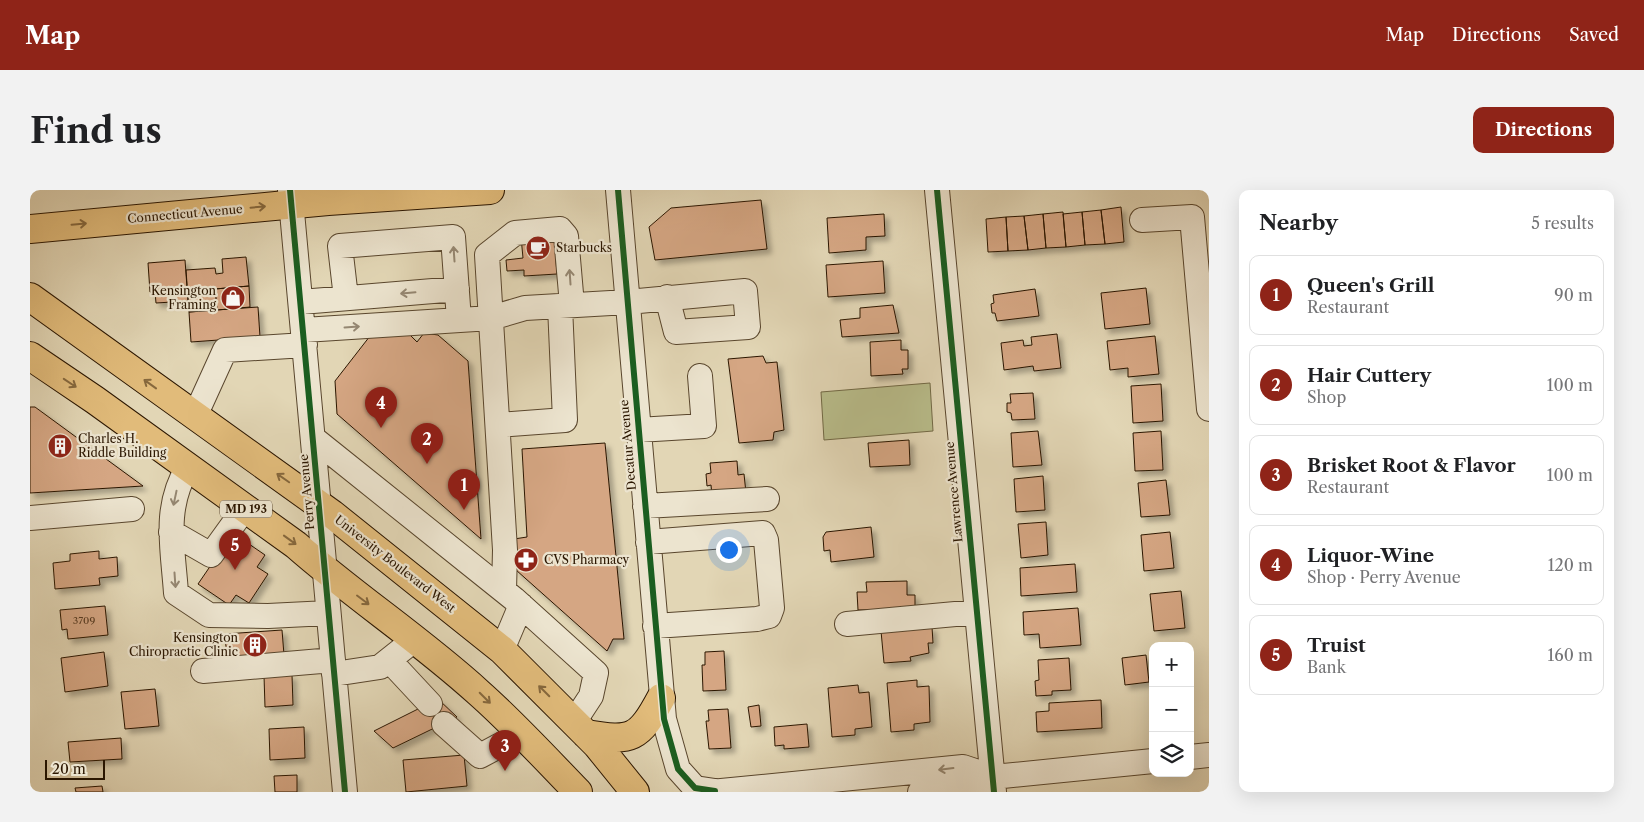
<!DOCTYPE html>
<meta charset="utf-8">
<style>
body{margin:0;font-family:"Libre Caslon Text",serif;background:#f2f2f2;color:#202124}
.controls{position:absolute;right:15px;bottom:15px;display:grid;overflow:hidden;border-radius:10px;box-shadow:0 5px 20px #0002}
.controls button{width:45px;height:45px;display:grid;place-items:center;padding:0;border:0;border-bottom:1px solid #e0e0e0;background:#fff;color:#202124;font:25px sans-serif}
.scale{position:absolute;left:15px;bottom:12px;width:60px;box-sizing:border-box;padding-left:5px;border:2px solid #2b1600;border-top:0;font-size:14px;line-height:18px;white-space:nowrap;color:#2b1600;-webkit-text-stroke:4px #ece4cf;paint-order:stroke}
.you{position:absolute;left:698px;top:359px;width:18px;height:18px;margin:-12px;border:4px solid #fff;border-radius:50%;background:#1a73e8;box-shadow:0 0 0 8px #1a73e833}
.badge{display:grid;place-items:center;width:32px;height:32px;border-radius:50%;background:#8f2418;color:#fff;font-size:16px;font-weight:700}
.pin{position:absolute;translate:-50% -41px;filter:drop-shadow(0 1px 2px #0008)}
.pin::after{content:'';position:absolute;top:26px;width:18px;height:15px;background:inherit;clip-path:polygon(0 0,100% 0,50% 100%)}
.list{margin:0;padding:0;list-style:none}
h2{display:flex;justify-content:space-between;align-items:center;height:65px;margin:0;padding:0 20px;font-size:21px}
h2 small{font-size:16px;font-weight:400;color:#757577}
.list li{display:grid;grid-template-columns:32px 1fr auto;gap:15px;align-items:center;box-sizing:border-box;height:80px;margin:0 10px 10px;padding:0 10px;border:1px solid #e0e0e0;border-radius:10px}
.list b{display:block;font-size:19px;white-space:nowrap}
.list p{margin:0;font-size:16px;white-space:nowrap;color:#757577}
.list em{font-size:16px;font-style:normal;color:#757577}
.icon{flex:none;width:28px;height:28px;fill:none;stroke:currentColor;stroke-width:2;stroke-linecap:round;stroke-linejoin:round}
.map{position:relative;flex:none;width:1179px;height:602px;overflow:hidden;border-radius:10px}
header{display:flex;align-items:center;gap:30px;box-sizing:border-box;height:70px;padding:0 25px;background:#8f2418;color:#fff}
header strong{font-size:24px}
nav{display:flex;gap:28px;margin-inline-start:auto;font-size:18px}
.intro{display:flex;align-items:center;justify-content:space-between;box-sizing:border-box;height:120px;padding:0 30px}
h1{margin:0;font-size:35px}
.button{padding:12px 22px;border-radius:10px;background:#8f2418;color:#fff;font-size:18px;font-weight:700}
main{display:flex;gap:30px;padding:0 30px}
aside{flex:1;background:#fff;border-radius:10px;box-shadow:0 5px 20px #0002}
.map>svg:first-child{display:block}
</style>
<header>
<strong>Map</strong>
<nav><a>Map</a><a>Directions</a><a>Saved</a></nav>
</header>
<div class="intro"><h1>Find us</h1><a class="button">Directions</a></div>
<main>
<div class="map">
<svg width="1179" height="602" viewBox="0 0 1179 602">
<defs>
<filter id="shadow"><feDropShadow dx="4.5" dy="4.5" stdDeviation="2.5" flood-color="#0004"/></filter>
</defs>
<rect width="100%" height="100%" fill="#e2d6b5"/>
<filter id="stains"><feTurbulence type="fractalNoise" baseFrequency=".004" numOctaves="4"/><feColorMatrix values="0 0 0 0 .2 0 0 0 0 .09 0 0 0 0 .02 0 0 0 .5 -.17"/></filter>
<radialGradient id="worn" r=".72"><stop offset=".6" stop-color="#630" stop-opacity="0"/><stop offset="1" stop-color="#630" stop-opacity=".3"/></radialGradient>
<path fill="#b8bc8a" stroke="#726945" d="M900,193L903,241L794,250L791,202Z"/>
<path fill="#d5a683" stroke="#2b1600" filter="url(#shadow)" d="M731,10L737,59L625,70L619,37L641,18Z
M1091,17L1094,52L1075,54L1071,20Z
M1071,20L1075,54L1055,55L1052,22Z
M1033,22L1036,57L1016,58L1013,24Z
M1052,22L1055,55L1036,57L1033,24Z
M854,24L855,46L836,47V60L799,63L797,28Z
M1013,24L1016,58L998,60L994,26Z
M994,26L998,60L978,61L976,27Z
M976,27L978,61L958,62L956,29Z
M524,45L527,84L494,86V80L477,81L476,70L493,68L491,47Z
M216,67L219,96L185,99L187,120L159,122L156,80L185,78L186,84L193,83L192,69Z
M155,70L158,111L126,113L125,102H120L118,73Z
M853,71L855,103L798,107L796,75Z
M219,96L220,117L187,120L185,99Z
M1116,98L1120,134L1075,139L1071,103Z
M1005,99L1009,126L967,131L965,123H962L961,114L964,113L963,105Z
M863,115L869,143L812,147L810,130L830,128V118Z
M228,117L230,147L161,152L159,122Z
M394,143L408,145L438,171L451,349L307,224L305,191L340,146L379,144L387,152Z
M1027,144L1031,178L1004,181L1003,176L974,180L971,153L993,150L994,156L1002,155L1001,147Z
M1125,146L1129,184L1098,187V178L1080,180L1077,151Z
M871,150V160H878V179H872L873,184L841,186L840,152Z
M733,166L736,173L747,172L754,240L744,242L743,250L709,253L698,169Z
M1131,194L1133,231L1103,233L1101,196Z
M1003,203L1005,229L982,230L981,223L977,222V213H981L980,204Z
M0,217H5L113,296L0,303Z
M1008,241L1012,275L983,277L981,243Z
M1131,241L1133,280L1105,281L1103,243Z
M879,250L880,275L840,277L838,253Z
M575,253L594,449H583L577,461L486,380L484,349L497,347L492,259Z
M707,271L708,285L714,284L716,303L682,306L681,295L677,296L676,284L681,283L680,273Z
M1013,286L1015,320L986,322L984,289Z
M1136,290L1140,325L1111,327L1108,293Z
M1016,332L1018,365L991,368L988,334Z
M841,337L844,367L801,372L800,360L794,361L793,347L796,342Z
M1140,342L1144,378L1114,381L1111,345Z
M203,343L235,365L227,377L238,384L219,413L206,405L199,415L168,394Z
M69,361V369L87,367L88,386L69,388L70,395L25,399L23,373L40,371V364Z
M1045,374L1047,402L991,406L990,378Z
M877,391V405H885V419L828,420L827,402H837L836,392Z
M1151,401L1155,438L1124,441L1120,404Z
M75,416L78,445L38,449L37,439L32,440L30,420Z
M1048,418L1051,455L1010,458L1009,444L994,445L993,422Z
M902,437L903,453H898L899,463L880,467L881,471L854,473L851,441Z
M252,440L254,465L197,470L195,444Z
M694,461L696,500L673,501L672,475H675V462Z
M74,462L78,496L35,502L31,468Z
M1116,465L1119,492L1095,495L1092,468Z
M1039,468L1041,500L1022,501V505L1006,506L1005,491L1009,490L1008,470Z
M262,485L263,515L235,517L234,486Z
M887,490V497L899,496L900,532L884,534V540L861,542L857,493Z
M828,495L829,503L839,502L842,537L825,539V545L802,547L798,498Z
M125,499L129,536L95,539L91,502Z
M408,509L427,527L363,558L344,541Z
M1071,510L1072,538L1007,542L1006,522L1019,521V513Z
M729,515L731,536L721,537L718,517Z
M698,519L701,558L679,559L676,531H679L678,520Z
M777,534L779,557L754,559V555L745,556L744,537Z
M274,537L275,568L240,570L239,539Z
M91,548L92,569L40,572L38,552Z
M434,565L437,596L376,602L373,570Z
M267,585V602H245L244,586Z
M72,596L73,602H46L45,598Z"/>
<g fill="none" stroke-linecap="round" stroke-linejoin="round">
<defs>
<path id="minor" d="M260,0L315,602
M588,0L634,529L648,579L665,598L685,601
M907,0L964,602
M1112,30L1162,27L1179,219
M316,108L310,56L423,47L429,130
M271,112L427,99
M274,140L461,128L495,118L598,112L715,101L718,137L646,142L637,107
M165,226L195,160L275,155
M468,235L535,230L530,116
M608,240L674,236L670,186
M283,248L484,409L566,483L561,506L544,532
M158,277C133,318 143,358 146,403L179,425L238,426L298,423
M615,316L737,309
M0,328L102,319
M141,342L181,365L215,318
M618,352L733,343L736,350L742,418L739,426L727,429L625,436
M474,401L475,360L457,65L485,43L530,39L536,46L542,115
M817,434L947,422
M472,460L491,415
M359,470L400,514
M173,481L303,470
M304,484L350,477L384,450
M414,534L450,566L491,544
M1160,567L1179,565
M681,602L933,577L963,587
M890,602L935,597L963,587L1123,571"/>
<path id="major" d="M0,39L298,11L460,0
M0,107L302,324L472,460L567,555L605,602
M0,166L65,210L266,355C325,407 391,450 449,503C484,534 516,569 548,602
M556,544C602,552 609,549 631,508"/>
</defs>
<use href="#minor" stroke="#59462d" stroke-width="26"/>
<use href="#major" stroke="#2b1600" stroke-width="30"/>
<use href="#minor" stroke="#ece4cf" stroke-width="24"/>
<use href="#major" stroke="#e1bb7a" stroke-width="28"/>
<defs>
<path id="cycleway" d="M260,0L315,602
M588,0L634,529L648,579L665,598L685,601
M907,0L964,602"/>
</defs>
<use href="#cycleway" stroke="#ece4cf" stroke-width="9"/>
<use href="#cycleway" stroke="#1b5e20" stroke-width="6"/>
</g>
<defs><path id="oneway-shaft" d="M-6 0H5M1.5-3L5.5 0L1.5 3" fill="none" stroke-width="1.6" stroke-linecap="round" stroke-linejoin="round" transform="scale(1.25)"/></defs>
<g stroke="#86683d">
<use href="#oneway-shaft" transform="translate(228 17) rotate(-5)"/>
<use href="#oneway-shaft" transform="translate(49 34) rotate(-5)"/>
<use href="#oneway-shaft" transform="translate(40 193) rotate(34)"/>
<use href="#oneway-shaft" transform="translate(120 194) rotate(-144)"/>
<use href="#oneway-shaft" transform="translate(253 288) rotate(-145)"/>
<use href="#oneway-shaft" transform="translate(260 350) rotate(36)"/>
<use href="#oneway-shaft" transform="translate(333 410) rotate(37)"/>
<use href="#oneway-shaft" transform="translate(514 501) rotate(-135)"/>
<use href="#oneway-shaft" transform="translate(455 508) rotate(45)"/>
</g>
<g stroke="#958772">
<use href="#oneway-shaft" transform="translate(424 64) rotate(-94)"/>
<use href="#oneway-shaft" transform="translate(540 87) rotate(-94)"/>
<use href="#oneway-shaft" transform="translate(378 103) rotate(175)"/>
<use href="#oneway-shaft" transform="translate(322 137) rotate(-4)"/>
<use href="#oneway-shaft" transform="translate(145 308) rotate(102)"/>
<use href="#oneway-shaft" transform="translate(145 390) rotate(86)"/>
<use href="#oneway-shaft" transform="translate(916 579) rotate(173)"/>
</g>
<defs>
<symbol id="cafe-disc" viewBox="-11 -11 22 22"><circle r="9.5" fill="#8f2418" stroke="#ece4cf"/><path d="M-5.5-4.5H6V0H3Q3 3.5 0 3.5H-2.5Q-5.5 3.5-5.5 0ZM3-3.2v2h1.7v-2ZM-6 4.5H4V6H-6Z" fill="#fff"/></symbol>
<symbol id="shop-disc" viewBox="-11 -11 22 22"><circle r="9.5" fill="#8f2418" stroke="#ece4cf"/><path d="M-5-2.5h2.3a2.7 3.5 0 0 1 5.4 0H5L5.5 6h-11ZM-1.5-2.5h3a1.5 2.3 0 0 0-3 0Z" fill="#fff"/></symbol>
<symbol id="building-disc" viewBox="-11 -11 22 22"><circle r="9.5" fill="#8f2418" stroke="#ece4cf"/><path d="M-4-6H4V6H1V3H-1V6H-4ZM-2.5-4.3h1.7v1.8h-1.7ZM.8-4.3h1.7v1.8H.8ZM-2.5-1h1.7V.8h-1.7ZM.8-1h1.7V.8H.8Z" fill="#fff"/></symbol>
<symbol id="pharmacy-disc" viewBox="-11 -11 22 22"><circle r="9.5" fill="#8f2418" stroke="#ece4cf"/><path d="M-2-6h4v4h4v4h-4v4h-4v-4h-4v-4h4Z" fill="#fff"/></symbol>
</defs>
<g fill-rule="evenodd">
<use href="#cafe-disc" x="494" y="44" width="28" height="28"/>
<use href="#shop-disc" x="189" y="94" width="28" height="28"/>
<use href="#building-disc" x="16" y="242" width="28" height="28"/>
<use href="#pharmacy-disc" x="482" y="356" width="28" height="28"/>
<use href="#building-disc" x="211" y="441" width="28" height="28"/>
</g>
<g text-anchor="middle" stroke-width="4.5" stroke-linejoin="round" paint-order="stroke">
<g font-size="10" fill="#563a21">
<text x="54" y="434">3709</text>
</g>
<rect fill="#ece4cf" stroke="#65543e" stroke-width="1" x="190" y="310.5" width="52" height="17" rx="4"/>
<g font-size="11" font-weight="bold" fill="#2b1600">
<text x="216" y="323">MD 193</text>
</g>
<g font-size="12" fill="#2b1600" stroke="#ece4cf">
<text transform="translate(155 24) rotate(-5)" y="4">Connecticut Avenue</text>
<text transform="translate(598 255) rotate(-95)" y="4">Decatur Avenue</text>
<text transform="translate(277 302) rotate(-95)" y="4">Perry Avenue</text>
<text transform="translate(924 302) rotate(-95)" y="4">Lawrence Avenue</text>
<text transform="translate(365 374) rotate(38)" y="4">University Boulevard West</text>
</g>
<g font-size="12" fill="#2b1600" stroke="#ece4cf" text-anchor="start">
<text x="526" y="62">Starbucks</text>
<text x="186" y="105" text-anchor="end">Kensington<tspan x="186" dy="14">Framing</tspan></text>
<text x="48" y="253">Charles H.<tspan x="48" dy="14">Riddle Building</tspan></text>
<text x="514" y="374">CVS Pharmacy</text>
<text x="208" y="452" text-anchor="end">Kensington<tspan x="208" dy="14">Chiropractic Clinic</tspan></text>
</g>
</g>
<rect width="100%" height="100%" filter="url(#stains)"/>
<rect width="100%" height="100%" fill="url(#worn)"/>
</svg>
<div class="controls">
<button>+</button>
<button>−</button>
<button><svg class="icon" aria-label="layers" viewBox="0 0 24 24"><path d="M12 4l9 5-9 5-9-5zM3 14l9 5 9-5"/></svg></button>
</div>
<div class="scale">20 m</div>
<div class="you"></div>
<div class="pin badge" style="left:434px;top:320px">1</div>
<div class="pin badge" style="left:397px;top:274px">2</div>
<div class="pin badge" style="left:475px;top:581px">3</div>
<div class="pin badge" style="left:351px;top:238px">4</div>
<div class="pin badge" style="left:205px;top:380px">5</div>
</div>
<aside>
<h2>Nearby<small>5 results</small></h2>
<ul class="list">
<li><span class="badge">1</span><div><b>Queen's Grill</b><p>Restaurant</p></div><em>90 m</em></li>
<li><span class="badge">2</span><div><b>Hair Cuttery</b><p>Shop</p></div><em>100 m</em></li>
<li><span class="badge">3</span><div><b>Brisket Root &amp; Flavor</b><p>Restaurant</p></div><em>100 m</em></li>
<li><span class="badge">4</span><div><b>Liquor-Wine</b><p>Shop · Perry Avenue</p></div><em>120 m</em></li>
<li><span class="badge">5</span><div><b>Truist</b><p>Bank</p></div><em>160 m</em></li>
</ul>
</aside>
</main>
